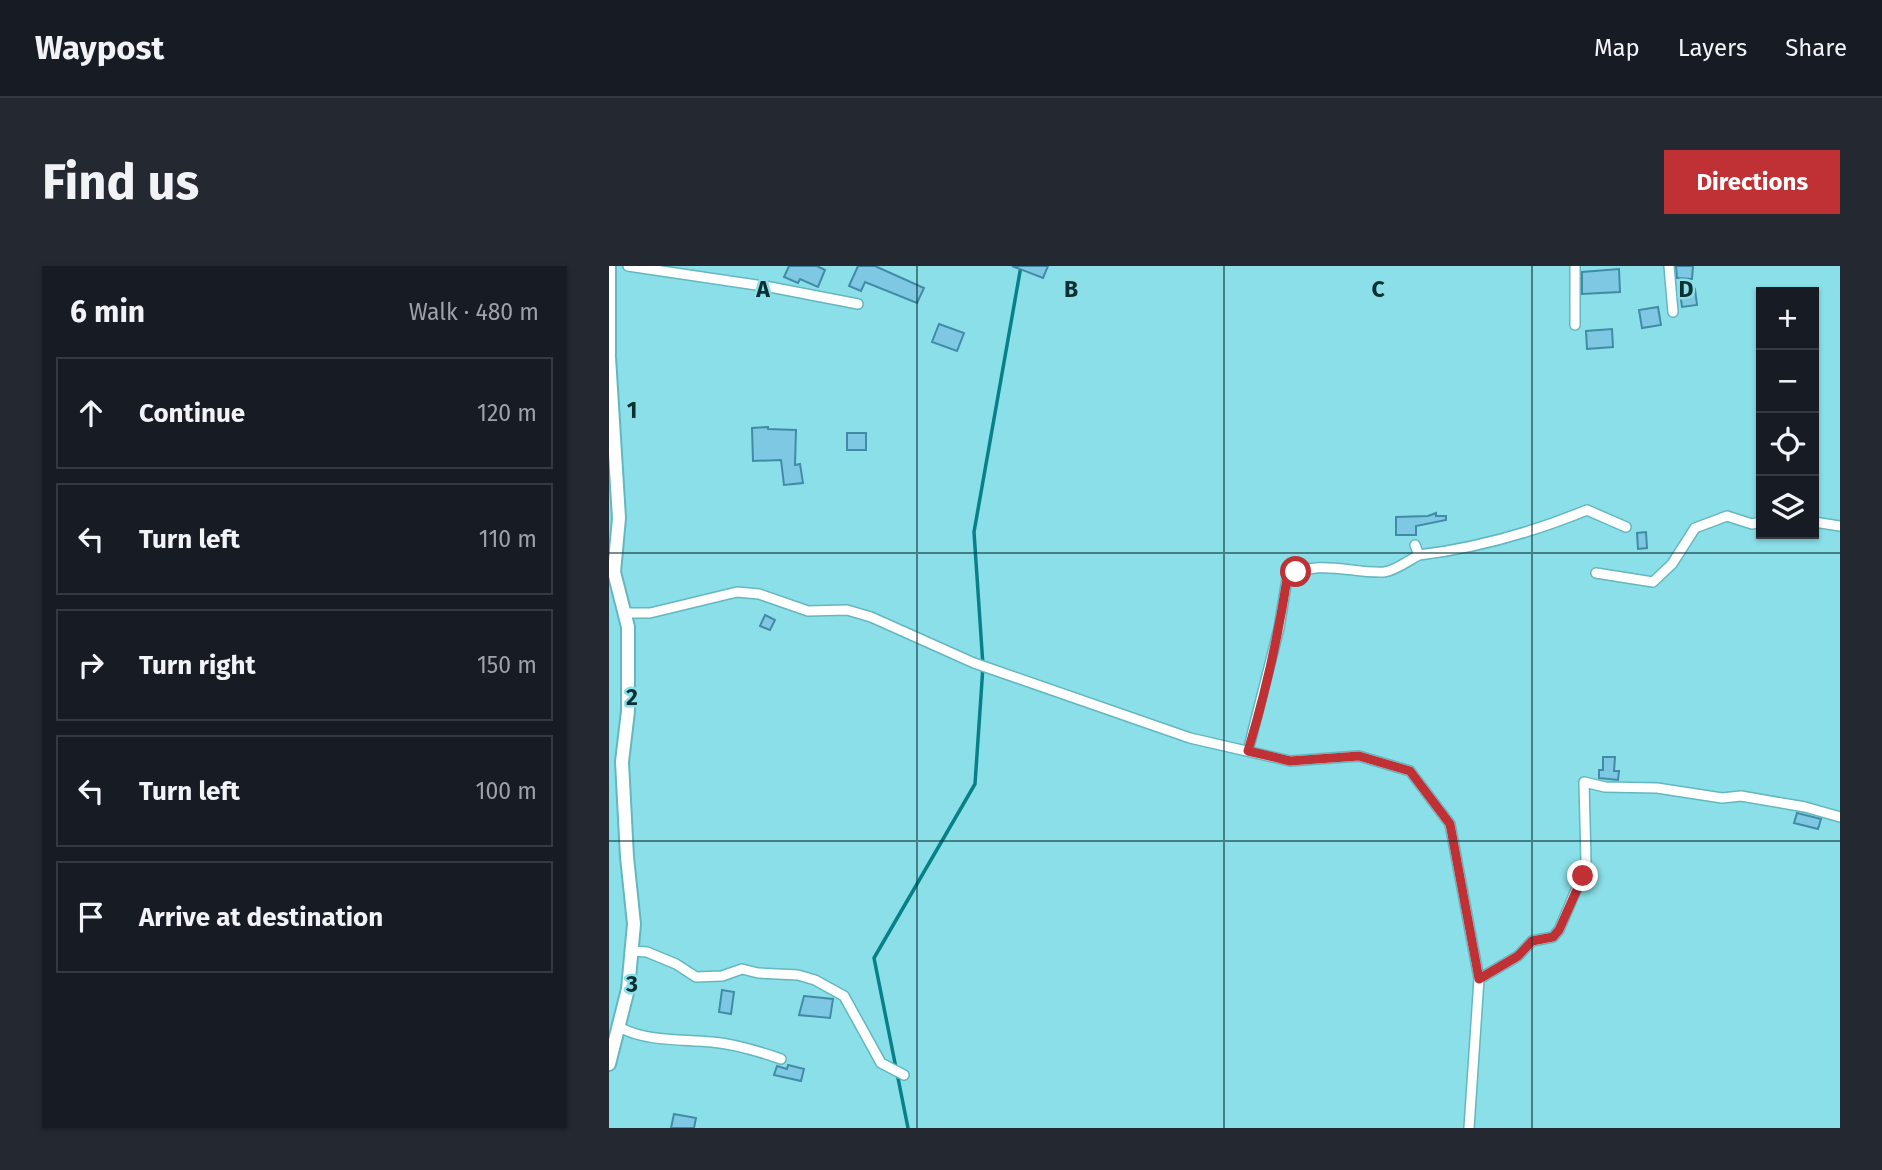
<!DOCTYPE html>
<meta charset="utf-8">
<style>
body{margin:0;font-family:"Fira Sans",sans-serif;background:#242831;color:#f1f3f6}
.controls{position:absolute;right:21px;top:21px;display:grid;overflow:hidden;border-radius:0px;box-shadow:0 2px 5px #0004}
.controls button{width:63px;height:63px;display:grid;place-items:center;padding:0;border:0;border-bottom:2px solid #363941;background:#171b24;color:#f1f3f6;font:35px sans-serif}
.stop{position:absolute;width:21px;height:21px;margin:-16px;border:5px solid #c03135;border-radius:50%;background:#fff}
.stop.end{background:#c03135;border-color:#fff;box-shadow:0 2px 7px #0008}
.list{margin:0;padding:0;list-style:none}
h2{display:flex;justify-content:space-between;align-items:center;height:91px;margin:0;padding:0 28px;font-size:30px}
h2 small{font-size:23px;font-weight:400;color:#9ea1a6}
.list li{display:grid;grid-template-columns:46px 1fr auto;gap:21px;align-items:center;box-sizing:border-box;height:112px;margin:0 14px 14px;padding:0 14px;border:2px solid #363941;border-radius:0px}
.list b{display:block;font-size:26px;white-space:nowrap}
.list em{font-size:23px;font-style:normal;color:#9ea1a6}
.icon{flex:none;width:38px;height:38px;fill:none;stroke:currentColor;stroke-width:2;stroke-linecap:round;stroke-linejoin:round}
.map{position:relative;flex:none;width:1231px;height:862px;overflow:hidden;border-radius:0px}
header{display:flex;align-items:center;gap:42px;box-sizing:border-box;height:98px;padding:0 35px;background:#171b24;border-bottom:2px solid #363941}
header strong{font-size:33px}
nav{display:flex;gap:38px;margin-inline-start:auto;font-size:24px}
.intro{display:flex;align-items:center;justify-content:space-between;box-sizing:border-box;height:168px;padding:0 42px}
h1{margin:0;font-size:49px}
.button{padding:18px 32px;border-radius:0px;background:#c03135;color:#fff;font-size:24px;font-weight:700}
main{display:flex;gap:42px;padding:0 42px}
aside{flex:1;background:#171b24;border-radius:0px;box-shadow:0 2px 5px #0004}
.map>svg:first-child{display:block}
</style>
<header>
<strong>Waypost</strong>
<nav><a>Map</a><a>Layers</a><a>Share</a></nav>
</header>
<div class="intro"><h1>Find us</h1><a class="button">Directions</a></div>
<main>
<aside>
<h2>6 min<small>Walk · 480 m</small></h2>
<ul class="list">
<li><svg class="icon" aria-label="ahead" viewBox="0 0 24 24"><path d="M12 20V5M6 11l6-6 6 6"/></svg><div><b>Continue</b></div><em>120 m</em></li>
<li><svg class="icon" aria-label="left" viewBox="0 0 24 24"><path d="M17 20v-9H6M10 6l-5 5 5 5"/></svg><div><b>Turn left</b></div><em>110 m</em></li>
<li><svg class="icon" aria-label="right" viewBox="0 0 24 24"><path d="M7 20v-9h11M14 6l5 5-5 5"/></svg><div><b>Turn right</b></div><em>150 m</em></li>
<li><svg class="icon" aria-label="left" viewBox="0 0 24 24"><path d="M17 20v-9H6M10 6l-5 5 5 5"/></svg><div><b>Turn left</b></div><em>100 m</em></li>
<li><svg class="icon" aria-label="arrive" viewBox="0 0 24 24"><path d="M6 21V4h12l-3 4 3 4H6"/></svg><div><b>Arrive at destination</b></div></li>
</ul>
</aside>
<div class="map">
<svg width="1231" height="862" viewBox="0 0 1231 862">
<rect width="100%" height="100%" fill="#8bdfe8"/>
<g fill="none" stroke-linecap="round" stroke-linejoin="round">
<path stroke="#088089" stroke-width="3.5" d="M299,862L265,692L366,518L374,400L365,266L412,0"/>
</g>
<path fill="#7fc8e3" stroke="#428ba6" stroke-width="2" d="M180,0H208L216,4L209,21L191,13L189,17L175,11Z
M249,0H266L315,22L308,37L256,16L252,25L240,20Z
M403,0H439L434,12Z
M1067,0H1084L1083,13L1068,12Z
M1010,3L1011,26L973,28V6Z
M1086,23L1088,39L1073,41L1071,26Z
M1049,41L1052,59L1033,62L1030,44Z
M330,58L355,67L348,85L323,76Z
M1003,63L1004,81L978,83L977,65Z
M159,161V163L187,164L186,199L191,198L194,217L175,219L172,194L144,195L143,162Z
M238,167H257V184H238Z
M827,247V250H837V254L807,260V269H787V251L819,250Z
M1037,266L1038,282L1029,283L1028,267Z
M156,349L166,354L161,364L151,360Z
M994,491H1006L1005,505H1010L1009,514L990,512V504H994Z
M1188,547L1212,553L1209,563L1185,557Z
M113,724L125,726L122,748L110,746Z
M195,730L224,733L221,752L190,749Z
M179,799L195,803L192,815L165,809L168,800L178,803Z
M65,848L87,852L85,862H62Z"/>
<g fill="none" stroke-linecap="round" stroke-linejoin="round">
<defs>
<path id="street" d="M19,0L161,21L249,38
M966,0V59
M1060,0L1064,46
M1205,256L1231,260
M810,289C868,282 924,266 978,244L1017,261
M987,307L1044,316L1063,298L1086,262L1118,250L1143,258L1152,256
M16,347H41L128,326L150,328L199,345L238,344L262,351L365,397L581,472L681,495L750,490L801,505L841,558L870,713L860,862
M639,485L670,362L678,313C706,291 743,308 775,306C786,305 800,294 810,289L806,279
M24,685L38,686L67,698L87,711L113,710L133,703L149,707L189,709L206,714L235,730L272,797L295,809
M870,713L909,690L923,675L944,671L950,664L973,610L977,596L975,516L996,521L1048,522L1113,532L1132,530L1196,541L1231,551
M8,764L12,762C39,776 74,773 103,776C127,778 149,785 172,793"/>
<path id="secondary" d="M0,88V0
M0,91L10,252L5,306L19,361V445L13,496L18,591L25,658L19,723L0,798"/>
</defs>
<use href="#street" stroke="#63b7c0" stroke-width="12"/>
<use href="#secondary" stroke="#63b7c0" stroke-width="16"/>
<use href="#street" stroke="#fff" stroke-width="9"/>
<use href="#secondary" stroke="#fff" stroke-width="12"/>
</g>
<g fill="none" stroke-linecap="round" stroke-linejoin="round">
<path stroke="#c03135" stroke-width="9" d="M687,306L678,313C669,371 656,429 639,485L681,495L750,490L801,505L841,558L870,713L909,690L923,675L944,671L950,664L974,610"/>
</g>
<path fill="none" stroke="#0b3034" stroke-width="2" stroke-opacity="0.55" d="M308,0V862M615,0V862M923,0V862M0,287H1231M0,575H1231"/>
<g font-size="23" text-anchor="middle" font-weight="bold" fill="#0b3034" stroke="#8bdfe8" stroke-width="5" stroke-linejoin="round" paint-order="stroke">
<text x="154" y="31">A</text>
<text x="462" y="31">B</text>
<text x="769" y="31">C</text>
<text x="1077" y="31">D</text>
<text x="23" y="152">1</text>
<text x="23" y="439">2</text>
<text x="23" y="726">3</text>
</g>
</svg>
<div class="controls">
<button>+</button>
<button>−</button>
<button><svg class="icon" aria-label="locate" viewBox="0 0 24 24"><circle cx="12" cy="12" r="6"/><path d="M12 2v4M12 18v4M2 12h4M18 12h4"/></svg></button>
<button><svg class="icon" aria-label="layers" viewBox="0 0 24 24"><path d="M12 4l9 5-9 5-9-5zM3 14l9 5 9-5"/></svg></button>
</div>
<div class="stop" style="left:687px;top:306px"></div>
<div class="stop end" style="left:974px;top:610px"></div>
</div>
</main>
